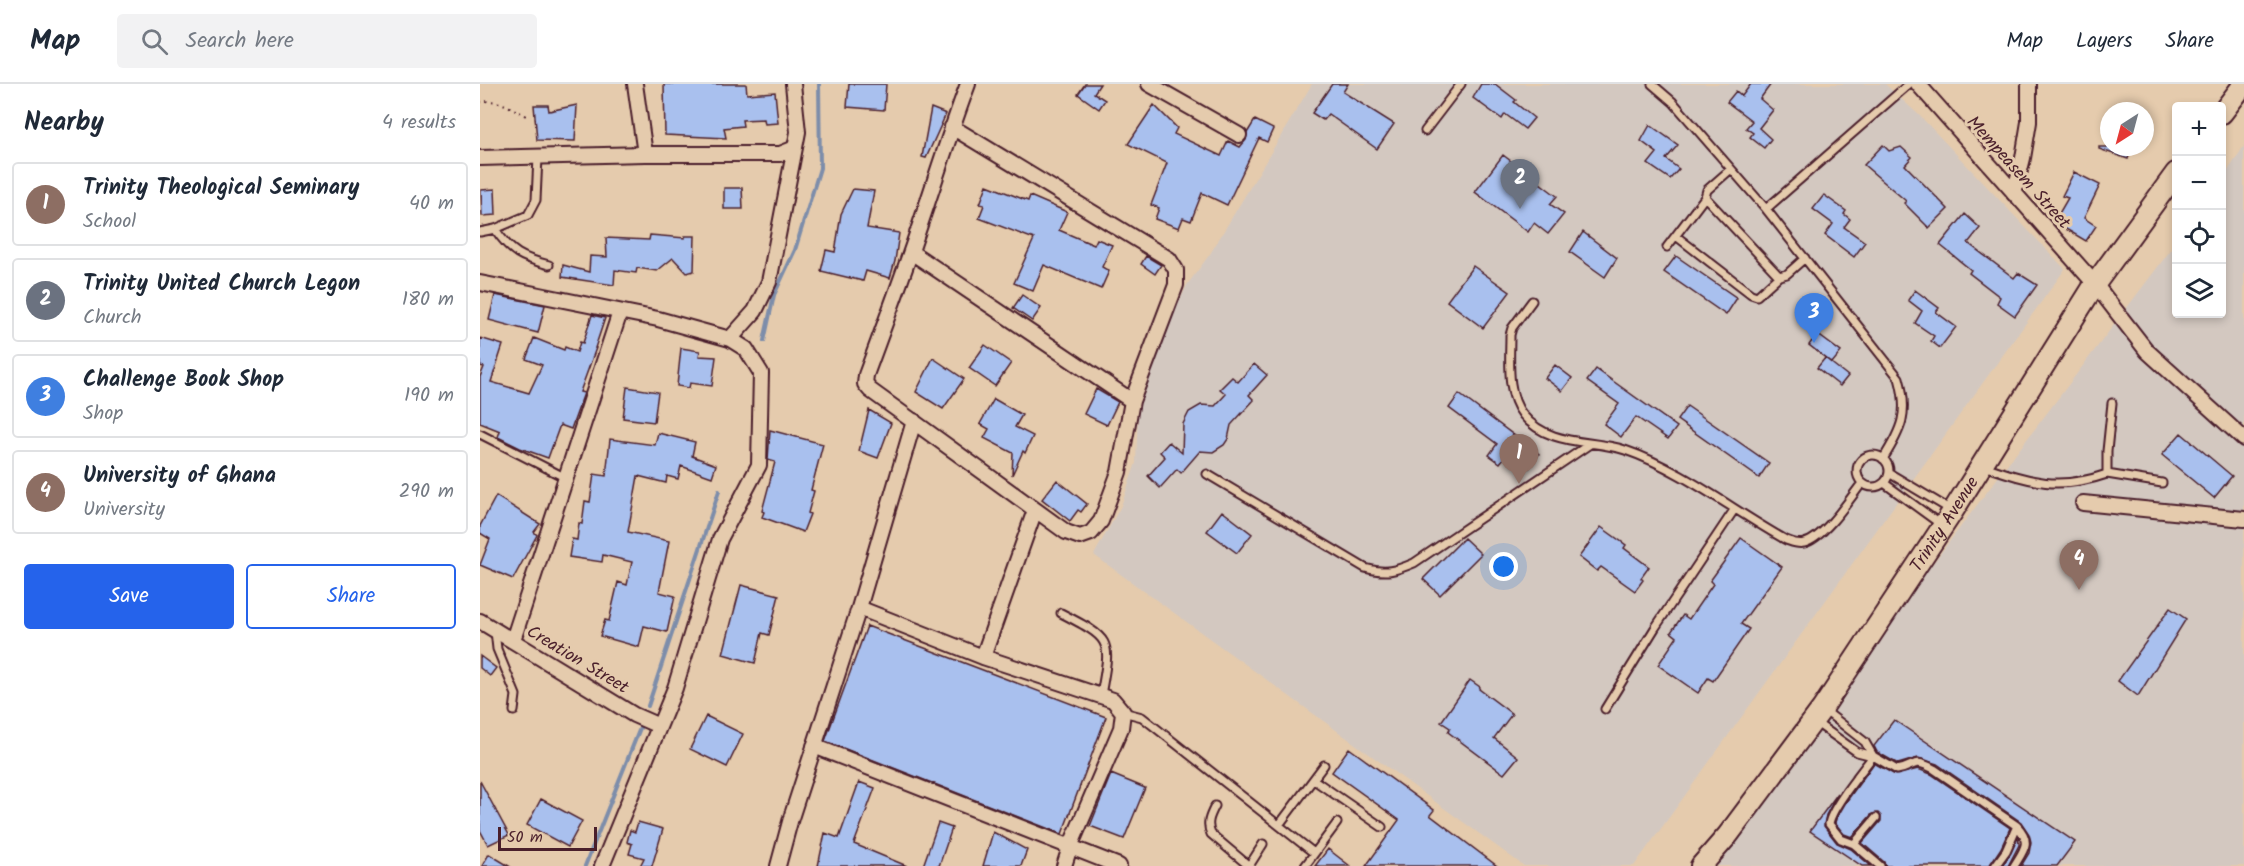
<!DOCTYPE html>
<meta charset="utf-8">
<style>
body{margin:0;font-family:Kalam,sans-serif;background:#f2f2f3;color:#1f2937}
.controls{position:absolute;right:18px;top:18px;display:grid;overflow:hidden;border-radius:6px;box-shadow:0 3px 9px #0003}
.controls button{width:54px;height:54px;display:grid;place-items:center;padding:0;border:0;border-bottom:2px solid #e0e1e3;background:#fff;color:#1f2937;font:30px sans-serif}
.compass{position:absolute;left:1620px;top:18px;width:54px;height:54px;border-radius:50%;background:#fff;box-shadow:0 3px 9px #0003;rotate:216deg}
.scale{position:absolute;left:18px;bottom:15px;width:99px;box-sizing:border-box;padding-left:6px;border:3px solid #4a1f2b;border-top:0;font-size:16px;line-height:21px;white-space:nowrap;color:#4a1f2b;-webkit-text-stroke:4px #e5cbad;paint-order:stroke}
.you{position:absolute;left:1024px;top:483px;width:21px;height:21px;margin:-15px;border:4px solid #fff;border-radius:50%;background:#1a73e8;box-shadow:0 0 0 9px #1a73e833}
.badge{display:grid;place-items:center;width:39px;height:39px;border-radius:50%;background:#2563eb;color:#fff;font-size:20px;font-weight:700}
.pin{position:absolute;translate:-50% -50px;filter:drop-shadow(0 2px 3px #0008)}
.pin::after{content:'';position:absolute;top:32px;width:21px;height:18px;background:inherit;clip-path:polygon(0 0,100% 0,50% 100%)}
.list{margin:0;padding:0;list-style:none}
h2{display:flex;justify-content:space-between;align-items:center;height:78px;margin:0;padding:0 24px;font-size:26px}
h2 small{font-size:20px;font-weight:400;color:#747a83}
.list li{display:grid;grid-template-columns:39px 1fr auto;gap:18px;align-items:center;box-sizing:border-box;height:84px;margin:0 12px 12px;padding:0 12px;border:2px solid #e0e1e3;border-radius:6px}
.list b{display:block;font-size:22px;white-space:nowrap}
.list p{margin:0;font-size:20px;white-space:nowrap;color:#747a83}
.list em{font-size:20px;font-style:normal;color:#747a83}
.actions{display:flex;gap:12px;padding:18px 24px}
.actions a{flex:1;padding:14px 0;border:2px solid #2563eb;border-radius:6px;text-align:center;font-size:21px;color:#2563eb}
.actions .main{background:#2563eb;color:#fff}
.icon{flex:none;width:33px;height:33px;fill:none;stroke:currentColor;stroke-width:2;stroke-linecap:round;stroke-linejoin:round}
.map{position:relative;flex:none;width:1764px;height:782px;overflow:hidden}
header{display:flex;align-items:center;gap:36px;box-sizing:border-box;height:84px;padding:0 30px;background:#fff;border-bottom:2px solid #e0e1e3}
header strong{font-size:28px}
nav{display:flex;gap:33px;margin-inline-start:auto;font-size:21px}
.search{width:420px;height:54px;background:#f2f2f3;display:flex;align-items:center;gap:15px;box-sizing:border-box;padding:0 21px;border-radius:6px;color:#747a83;font-size:22px}
main{display:flex}
aside{flex:1;background:#fff}
.map>svg:first-child{display:block}
</style>
<header>
<strong>Map</strong>
<div class="search"><svg class="icon" aria-label="search" viewBox="0 0 24 24"><circle cx="10" cy="10" r="6"/><path d="M15 15l6 6"/></svg>Search here</div>
<nav><a>Map</a><a>Layers</a><a>Share</a></nav>
</header>
<main>
<aside>
<h2>Nearby<small>4 results</small></h2>
<ul class="list">
<li><span class="badge" style="background:#8d6e63">1</span><div><b>Trinity Theological Seminary</b><p>School</p></div><em>40 m</em></li>
<li><span class="badge" style="background:#6b7280">2</span><div><b>Trinity United Church Legon</b><p>Church</p></div><em>180 m</em></li>
<li><span class="badge" style="background:#3f7fe0">3</span><div><b>Challenge Book Shop</b><p>Shop</p></div><em>190 m</em></li>
<li><span class="badge" style="background:#8d6e63">4</span><div><b>University of Ghana</b><p>University</p></div><em>290 m</em></li>
</ul>
<div class="actions"><a class="main">Save</a><a>Share</a></div>
</aside>
<div class="map">
<svg width="1764" height="782" viewBox="0 0 1764 782">
<rect width="100%" height="100%" fill="#e5cbad"/>
<filter id="ink" filterUnits="userSpaceOnUse"><feTurbulence type="fractalNoise" baseFrequency=".0167" numOctaves="2"/><feDisplacementMap in="SourceGraphic" scale="12" xChannelSelector="R" yChannelSelector="G"/><feConvolveMatrix kernelMatrix="1 2 1 2 8 2 1 2 1" color-interpolation-filters="sRGB"/></filter>
<g filter="url(#ink)">
<path fill="#d3c8c0" d="M832,0H1405L1440,32L1585,185L1154,782H1044L614,471L641,422L656,379L658,327L663,296L707,201L730,170Z
M1764,62V782H1223L1696,159V230H1742V96Z"/>
<g fill="none" stroke-linecap="round" stroke-linejoin="round">
<path stroke="#7d8daa" stroke-width="4" d="M284,257L294,211L315,166L340,84L339,0
M168,622L239,407
M105,782L160,644"/>
</g>
<path fill="#a9c0ee" stroke="#4a1f2b" stroke-width="1.5" d="M184,0H266L267,10L295,8L298,39L285,40L284,35L262,36L263,42L244,44L246,54L185,51Z
M369,0H406L404,26L367,23Z
M605,0H620L614,9L625,16L619,25L598,10Z
M852,0H868L863,8L914,40L897,65L848,30L843,36L832,29Z
M1001,0H1015L1036,16L1034,18L1054,34L1045,45L1025,30L1022,35L993,14Z
M1271,0H1291L1280,15L1293,26L1279,44L1291,55L1284,64L1270,53L1273,49L1266,44L1272,37L1247,18L1256,7L1262,12Z
M54,21H68L69,27L97,21L95,57L57,56Z
M674,21L697,44L694,50L741,72L748,57L760,63L766,56L767,49L775,36L793,45L787,58L779,54L747,121L722,109L711,137L703,134L699,144L675,135L679,124L671,121L687,79L648,60Z
M451,24L466,30L446,74L442,73Z
M1170,41L1198,61L1186,75L1199,85L1190,95L1168,80L1177,69L1161,57Z
M1403,61L1409,67L1421,63L1432,73L1425,81L1468,125L1449,144L1424,119L1426,117L1384,81Z
M1619,63H1652L1648,75L1619,65Z
M1023,71L1077,112L1070,120L1084,130L1068,150L1054,139L1048,148L995,108Z
M1594,88L1620,101L1604,134L1616,142L1606,157L1574,138L1588,114L1582,112Z
M507,101L548,117L550,112L587,128L579,146L614,161L617,155L632,161L622,183L629,187L621,205L564,181L553,207L534,199L554,155L499,134L504,121L500,120Z
M244,104H262L263,125H244Z
M15,105L16,131L2,132L1,106Z
M373,105L394,107L387,144L419,149L415,177L410,194L386,187L383,197L341,187L346,166L355,168L361,130Z
M1344,111L1366,127L1364,130L1370,135L1364,143L1385,158L1374,173L1345,151L1353,140L1333,125Z
M1485,130L1500,144L1488,159L1534,194L1538,189L1557,201L1535,232L1517,219L1520,213L1489,189L1491,186L1460,161Z
M1103,148L1137,174L1125,193L1090,168Z
M170,151L205,154V152H215L214,187L207,189L193,174L177,187L157,184L156,189L135,186L134,201L82,193L83,181L109,188L110,172L127,173L126,154L169,156Z
M666,172L681,181L675,190L661,180Z
M1196,172L1257,214L1246,231L1184,188Z
M993,182L1030,208L1003,244L967,217Z
M1435,206L1459,224L1456,228L1476,243L1460,264L1451,257L1454,252L1435,239L1442,227L1428,216Z
M15,211L65,221L58,249L9,236Z
M542,211L561,224L552,237L533,224Z
M112,231L125,234L115,264H116L100,308L104,309L91,345L80,341L68,374L40,364L18,353L20,347L0,339V293L4,283L0,282V254L23,261L11,298L49,309L62,281L46,275L54,254L84,266L85,263L97,268L100,258L103,259Z
M1337,250L1361,268L1352,279L1329,261Z
M505,261L531,279L515,302L489,284Z
M201,264L220,267L219,272L236,273L232,302L210,299L209,304L197,302Z
M453,274L484,295L463,325L436,308Z
M1345,274L1368,292L1360,302L1337,284Z
M774,280L787,291L769,311L774,316L751,341L748,355L744,361L733,368L720,367L701,389L697,385L680,404L668,392L685,373L680,368L689,358L702,369L703,340L709,328L721,321L735,322L746,310L740,305L752,293L758,298Z
M1075,281L1092,294L1082,307L1065,294Z
M1116,285L1197,343L1188,355L1156,333L1141,353L1124,340L1139,320L1107,297Z
M147,303L178,308L174,338L143,334Z
M616,305L638,318L627,341L604,330Z
M979,310L1059,370L1049,384L1028,369L1020,379L1009,371L1017,360L969,324Z
M514,315L542,331L535,343L553,352L545,369L543,367L532,391L533,369L504,354L509,345L500,340Z
M1207,322L1289,379L1279,394L1197,336Z
M389,326L411,339L398,374L379,367Z
M290,346L343,360L331,406L334,407L328,429L330,430L323,448L282,433L284,428L282,427L295,378L288,376Z
M178,349L215,358L212,372L236,381L232,393L201,382L198,395L187,392L186,399L158,392L148,448L189,457L179,508L195,512L187,548L164,542L159,563L120,552L125,536L129,537L138,498L147,501L152,478L123,471L122,478L89,473L92,455L97,456L99,439L102,440L105,417L110,418L114,390L126,392L130,355L175,361Z
M1701,349L1752,392L1734,414L1682,371Z
M577,396L607,420L601,428L598,426L590,437L562,415Z
M16,412L60,440L54,448L57,451L33,495L0,481L10,455L0,449V442Z
M742,427L772,450L757,469L727,447Z
M1121,443L1146,461L1144,464L1169,483L1161,494L1163,496L1155,507L1121,483L1117,487L1099,473Z
M984,454L1001,470L960,511L943,495Z
M1261,454L1302,483L1261,540L1269,545L1233,597L1228,594L1218,609L1178,581L1197,553L1191,548L1203,531L1209,535L1233,500L1230,497Z
M261,501L299,511L289,551L282,549L275,579L243,570Z
M1690,524L1706,535L1658,612L1638,597Z
M387,542L626,633L582,750L345,657Z
M0,572L16,584L10,592L0,584Z
M990,596L1000,603L999,605L1032,630L1014,654L1038,673L1024,690L968,648L970,644L961,638Z
M226,632L263,650L247,683L210,665Z
M1414,636L1595,758L1577,782H1541L1549,769L1551,758L1549,750L1541,738L1457,680L1438,674L1418,680L1397,668L1394,662Z
M869,664L954,726L950,731L1017,782H886L919,736L852,688Z
M1394,679L1415,691L1438,685L1451,690L1530,744L1521,764L1509,782H1406L1404,778L1382,759L1401,737V732L1398,729L1392,730L1372,753L1364,750L1355,739L1356,735L1366,718Z
M631,690L665,704L644,755L610,742Z
M0,697L29,751L8,761L0,746Z
M379,698L395,704L374,760L427,782H338L345,749L359,754Z
M1358,709L1346,731L1344,742L1357,759L1371,765L1391,782H1382L1330,747Z
M61,715L102,737L88,763L47,741Z
M158,738L183,745L172,782H160L164,774L149,770L152,760L147,758L150,746L155,748Z
M458,739L472,744L459,782H443Z
M513,748L547,766L541,782H503Z
M1538,753L1539,761L1528,782H1522L1531,769Z
M848,765L870,782H835Z
M9,770L29,782H2Z"/>
<g fill="none" stroke-linecap="round" stroke-linejoin="round">
<defs>
<path id="lane" d="M1172,0L1193,18L1286,125L1419,294C1429,329 1422,345 1403,375
M945,47L981,0
M1251,85L1227,106L1225,113L1299,192L1307,190L1325,174
M1286,125L1429,0
M15,145C31,169 42,174 69,181
M0,148L15,145L48,131L56,116L58,73
M1196,152L1271,210L1277,212L1299,192
M1187,163L1225,113
M1052,217L1032,244L1030,251C1030,276 1026,310 1043,331C1069,363 1111,355 1145,366C1201,385 1254,427 1306,456C1312,458 1318,461 1324,459C1343,455 1370,415 1382,399
M0,350L86,394
M1377 387a16 16 0 1 1 32 0a16 16 0 1 1-32 0Z
M1504,382C1552,398 1578,407 1627,390V367L1632,319
M1409,389L1471,426
M727,390L885,484C906,490 915,487 934,479L1110,360
M1627,390L1682,399
M1404,399L1463,442
M581,529C633,556 631,555 621,611
M15,547L17,565L36,611L34,627
M1125,625L1175,544L1254,426
M1344,626L1385,658L1393,672
M643,628L662,633L834,769
M1335,638L1377,668L1393,672L1417,686C1437,683 1431,673 1454,685L1537,742L1526,767L1515,782
M1393,672C1382,687 1351,724 1349,740L1361,755L1374,760L1396,734
M834,696L902,743
M735,722C730,732 726,739 731,750L769,782L783,760
M799,741L844,681
M1374,760L1400,782
M825,782L857,739
M1534,782C1544,766 1552,758 1537,742"/>
<path id="street" d="M155,0L165,70
M669,0L759,51
M1438,0L1615,200L1667,267L1764,355
M472,43L689,175L696,186V201L652,317L639,388L621,437L611,449L600,453L586,448L390,306L385,300L386,291C401,250 416,210 430,170C450,113 467,56 488,0
M0,74L165,70H300L315,64
M1534,110L1543,74L1549,38V0
M431,168L652,317
M0,199L178,235L250,255L266,265L281,289L279,381L240,455L195,604L122,782
M250,255L275,227L289,198L318,48L313,0
M1603,419L1764,435
M379,524L503,573L633,616L643,628L641,644L590,763L584,782
M0,537L154,631L179,642
M33,556L140,228
M503,573L555,426
M334,662L639,782
M298,782L311,734L379,524L434,337"/>
<g id="secondary">
<path d="M1742,29L1764,0"/>
<path id="s1" d="M1221,782L1248,751L1342,625L1473,427L1615,200L1696,89"/>
</g>
</defs>
<use href="#lane" stroke="#4a1f2b" stroke-width="11"/>
<use href="#street" stroke="#4a1f2b" stroke-width="18"/>
<use href="#secondary" stroke="#4a1f2b" stroke-width="24"/>
<path stroke="#4a1f2b" stroke-width="2" stroke-dasharray="1.5 4.5" stroke-linecap="butt" d="M0,18C18,14 31,24 47,32"/>
<use href="#lane" stroke="#e5cbad" stroke-width="7"/>
<use href="#street" stroke="#e5cbad" stroke-width="14"/>
<use href="#secondary" stroke="#e5cbad" stroke-width="20"/>
</g>
</g>
<g text-anchor="middle" stroke-width="6" stroke-linejoin="round" paint-order="stroke">
<g font-size="18" fill="#4a1f2b" stroke="#e5cbad">
<text transform="translate(1539 88) rotate(48)" y="6">Mempeasem Street</text>
<text dy="6" stroke="none"><textPath href="#s1" startOffset="420">Trinity Avenue</textPath></text>
<text transform="translate(98 575) rotate(31)" y="6">Creation Street</text>
</g>
</g>
</svg>
<div class="controls">
<button>+</button>
<button>−</button>
<button><svg class="icon" aria-label="locate" viewBox="0 0 24 24"><circle cx="12" cy="12" r="6"/><path d="M12 2v4M12 18v4M2 12h4M18 12h4"/></svg></button>
<button><svg class="icon" aria-label="layers" viewBox="0 0 24 24"><path d="M12 4l9 5-9 5-9-5zM3 14l9 5 9-5"/></svg></button>
</div>
<svg class="compass" viewBox="-18 -18 36 36"><path d="M0-13l5 13h-10z" fill="#e53935"/><path d="M0 13l5-13h-10z" fill="#747a83"/></svg>
<div class="scale">50 m</div>
<div class="you"></div>
<div class="pin badge" style="left:1039px;top:400px;background:#8d6e63">1</div>
<div class="pin badge" style="left:1040px;top:125px;background:#6b7280">2</div>
<div class="pin badge" style="left:1334px;top:259px;background:#3f7fe0">3</div>
<div class="pin badge" style="left:1599px;top:506px;background:#8d6e63">4</div>
</div>
</main>
